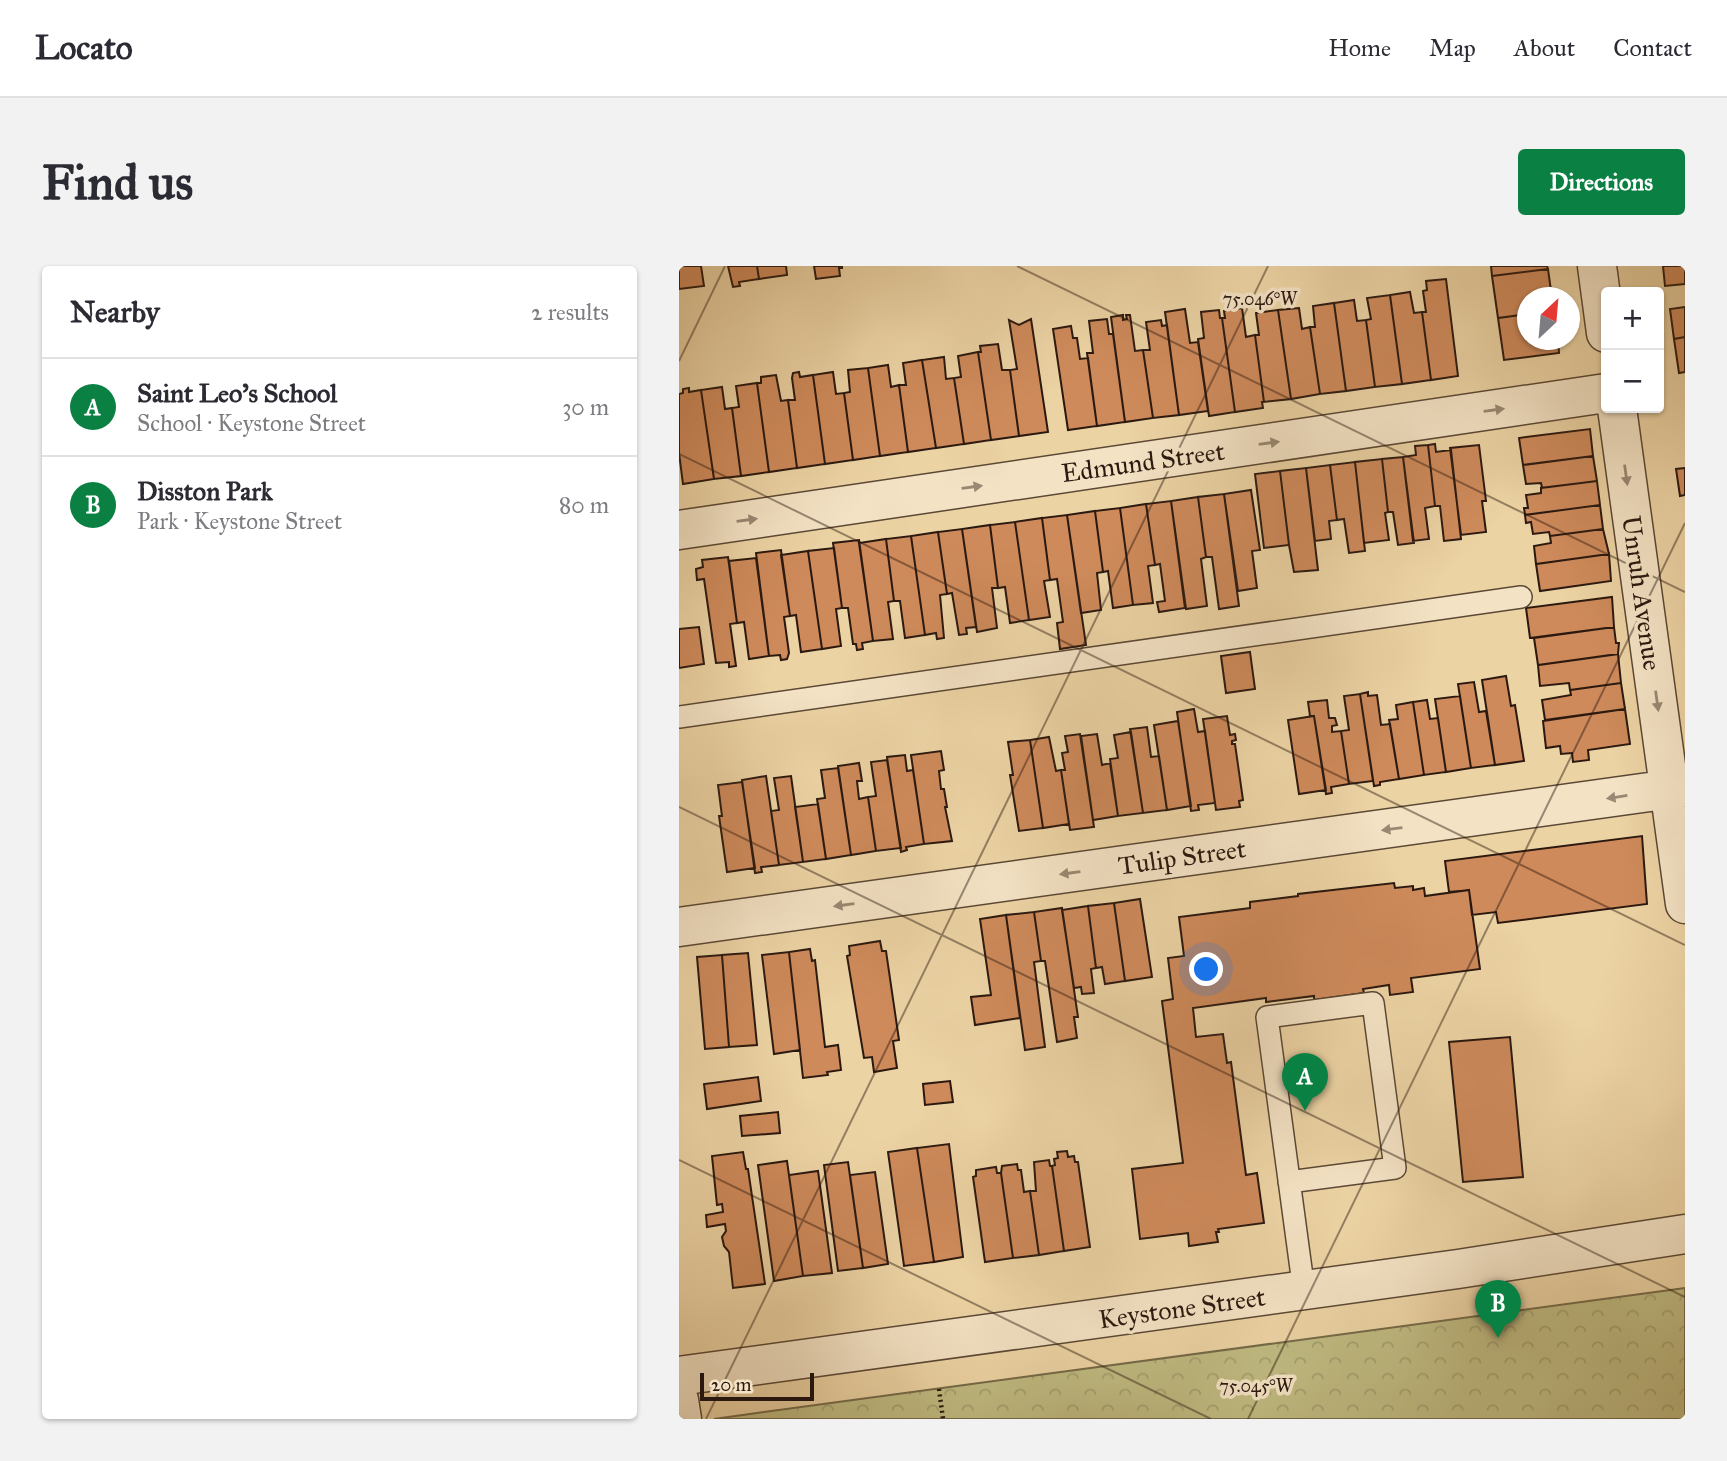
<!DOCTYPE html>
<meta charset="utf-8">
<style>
body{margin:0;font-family:"IM FELL Great Primer",serif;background:#f2f2f3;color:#2b2b33}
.controls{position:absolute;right:21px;top:21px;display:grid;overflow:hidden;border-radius:7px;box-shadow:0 2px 5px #0004}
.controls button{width:63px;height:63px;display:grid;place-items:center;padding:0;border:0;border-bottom:2px solid #e1e1e2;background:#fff;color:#2b2b33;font:35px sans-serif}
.compass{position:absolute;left:838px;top:21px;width:63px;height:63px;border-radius:50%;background:#fff;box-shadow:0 2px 5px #0004;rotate:26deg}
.scale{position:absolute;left:21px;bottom:18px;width:114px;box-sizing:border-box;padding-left:7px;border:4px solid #2b1910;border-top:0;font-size:19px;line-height:24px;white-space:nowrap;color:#2b1910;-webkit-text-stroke:5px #f3e2c4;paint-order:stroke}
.you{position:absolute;left:528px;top:704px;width:24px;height:24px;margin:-18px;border:5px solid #fff;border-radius:50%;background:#1a73e8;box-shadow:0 0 0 10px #1a73e833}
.badge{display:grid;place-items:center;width:46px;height:46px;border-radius:50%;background:#0b8043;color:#fff;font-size:23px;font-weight:700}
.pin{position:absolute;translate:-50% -58px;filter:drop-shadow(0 2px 4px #0008)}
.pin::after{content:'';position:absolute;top:37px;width:24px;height:21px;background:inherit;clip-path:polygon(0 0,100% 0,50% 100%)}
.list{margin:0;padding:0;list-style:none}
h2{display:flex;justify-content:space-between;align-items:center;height:91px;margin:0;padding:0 28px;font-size:30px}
h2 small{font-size:23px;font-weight:400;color:#7c7c81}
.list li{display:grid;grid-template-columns:46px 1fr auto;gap:21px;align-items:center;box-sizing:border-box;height:98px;padding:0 28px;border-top:2px solid #e1e1e2}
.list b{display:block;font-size:26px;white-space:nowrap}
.list p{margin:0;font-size:23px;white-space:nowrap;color:#7c7c81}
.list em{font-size:23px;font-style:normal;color:#7c7c81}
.map{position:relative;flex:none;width:1006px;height:1153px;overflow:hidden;border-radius:7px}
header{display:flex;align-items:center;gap:42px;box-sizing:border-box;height:98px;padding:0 35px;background:#fff;border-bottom:2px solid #e1e1e2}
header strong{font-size:33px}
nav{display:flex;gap:38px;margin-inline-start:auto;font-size:24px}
.intro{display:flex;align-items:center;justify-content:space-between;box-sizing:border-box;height:168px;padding:0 42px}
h1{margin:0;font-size:49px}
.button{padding:18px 32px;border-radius:7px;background:#0b8043;color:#fff;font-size:24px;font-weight:700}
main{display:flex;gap:42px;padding:0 42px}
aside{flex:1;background:#fff;border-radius:7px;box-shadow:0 2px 5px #0004}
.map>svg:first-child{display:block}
</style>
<header>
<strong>Locato</strong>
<nav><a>Home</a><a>Map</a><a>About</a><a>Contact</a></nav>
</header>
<div class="intro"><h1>Find us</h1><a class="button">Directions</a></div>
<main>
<aside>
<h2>Nearby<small>2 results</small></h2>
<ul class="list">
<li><span class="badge">A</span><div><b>Saint Leo's School</b><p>School · Keystone Street</p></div><em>30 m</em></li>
<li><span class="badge">B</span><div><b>Disston Park</b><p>Park · Keystone Street</p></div><em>80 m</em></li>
</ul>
</aside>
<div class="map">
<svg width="1006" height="1153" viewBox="0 0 1006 1153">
<defs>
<pattern id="park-crowns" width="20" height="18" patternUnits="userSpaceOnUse" patternTransform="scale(1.75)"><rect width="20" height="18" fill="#bfba81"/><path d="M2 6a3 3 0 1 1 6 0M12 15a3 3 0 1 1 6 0" fill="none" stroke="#a49f6e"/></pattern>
</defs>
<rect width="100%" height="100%" fill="#ecd3a4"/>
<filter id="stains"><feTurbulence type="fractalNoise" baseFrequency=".00286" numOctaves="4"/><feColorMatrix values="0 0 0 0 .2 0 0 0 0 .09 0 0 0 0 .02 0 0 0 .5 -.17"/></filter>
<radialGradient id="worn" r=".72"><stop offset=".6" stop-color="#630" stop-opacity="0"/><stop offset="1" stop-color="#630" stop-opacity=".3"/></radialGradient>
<path fill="url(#park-crowns)" stroke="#756a48" stroke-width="2" d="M1006,1022V1153H35L78,1147Z"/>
<path fill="#ce8a5b" stroke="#2b1910" stroke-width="2" d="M0,0H22L25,20L0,23Z
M49,0H78L80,13L60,16L61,20L54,21Z
M78,0H107L108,9L80,13Z
M135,0H163V2H160L161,10L137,13Z
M812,0H868L869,3L813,10Z
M984,0H1006V18L986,20Z
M869,3L873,32H848V48L819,52L813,10Z
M767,13L779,110L752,114L743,46H747L744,25L748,24L747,15Z
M731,26L735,47L743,46L752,114L723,118L711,29Z
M711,29L723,118L696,121L687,54L692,53L688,32Z
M675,34L678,55L687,54L696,121L667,125L655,37Z
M655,37L667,125L641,128L631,61H636L634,40Z
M1006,41V71L995,73L991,43Z
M563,42L567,71L576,69L585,136H583L584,142L556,146L543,52H546L545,45Z
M620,42L623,63L631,61L641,128L612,133L599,44Z
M506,43L511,77L519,76L529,145L500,149L486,46Z
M540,44L541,52H543L556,146L530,150L519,73L525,72L522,46Z
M599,44L612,133L585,136L576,69H580L577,47Z
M848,48V74H879L880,87L825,94L819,52Z
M444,49V54L448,53L447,49H451L456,85L464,84L474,152L446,156L432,51Z
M352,53L369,166L340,170L331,104L338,103L330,54L340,59Z
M428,53L430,68H434L446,156L418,160L408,87H414L410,55Z
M482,54L483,60L488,59L500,149L474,152L464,84H471L467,56Z
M392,60L394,72H398L401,93L409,92L418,160L389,164L374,63Z
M1006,71V106L1000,107L995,73Z
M319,78L323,104H331L340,170L312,174L299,86H302L301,80Z
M299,86L312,174L285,178L275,112L282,111L279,90Z
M265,91L267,113L275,112L285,178L257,182L243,94Z
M243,94L257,182L229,186L220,119H227L224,97Z
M209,99L212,121L220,119L229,186L201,190L189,102Z
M189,102L201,190L174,194L165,127L171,126L169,104Z
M120,106L121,111L134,109L146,198L118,202L109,134H116L113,112L114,107Z
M154,106L157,128L165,127L174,194L146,198L134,109Z
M97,109L102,135L109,134L118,202L90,206L78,117H82V111Z
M78,117L90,206L62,210L53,142L60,141L57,120Z
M43,121L46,143L53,142L62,210L35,213L22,124Z
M10,122V126L22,124L35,213L4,218L0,187V128L4,127V123Z
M911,163L914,190L844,199L840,172Z
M756,178L757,186L772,184L782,273L765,275L761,240H756L749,179Z
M749,179L756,240L746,242L750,273L734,275L724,191L737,189L736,180Z
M800,179L807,235H803L807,266L782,269L771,182Z
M914,190L918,215L863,222L862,217L847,218L844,199Z
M724,191L735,277L719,279L714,246H709L703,193Z
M703,193L709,246L706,247L710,274L685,277L676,196Z
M676,196L686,285L670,287L665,253L658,254L651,199Z
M651,199L658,254L650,255L652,273L636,275L627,202Z
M627,202L639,304L615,306L610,279L601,205Z
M1006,202V229L1001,230L997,203Z
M601,205L610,279L585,282L576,208Z
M918,215L921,239L846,249L845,242H849L847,229L862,227V222Z
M572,224L581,284L573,285L578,322L559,325L545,228Z
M545,228L560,340L540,343L533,291H527L519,231Z
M519,231L527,291L522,293L528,340L507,343L492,235Z
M492,235L506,342L480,346L478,336L486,335L481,298L476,299L467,238Z
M467,238L476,299L469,300L474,337L454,339L441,242Z
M921,239L924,263L871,270L870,266L854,268L852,256L847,257L846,249Z
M441,242L454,339L434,342L429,305L424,306L416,245Z
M416,245L424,306L418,307L422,344L402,347L388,249Z
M388,249L407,379L381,383L378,357L384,356L378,313L371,314L363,252Z
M363,252L371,314L365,315L371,351L350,354L336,256Z
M336,256L350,354L331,357L326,321L319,322L311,259Z
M311,259L319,322H313L318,362L298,366L283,263Z
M283,263L297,361L287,362L288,368L280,369L273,327L268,328L259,266Z
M924,263L930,288L857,298L855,280L872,277L871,270Z
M259,266L268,328L261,329L265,372L258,373L257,367L246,369L232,270Z
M232,270L246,369L226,372L221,335H215L207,273Z
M207,273L215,335L209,336L214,373L194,375L180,277Z
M180,274L194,375L183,377L184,383L178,384L177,378H174L169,342H163L154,277Z
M155,282L163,342L157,343L162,380L143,383L129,285Z
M102,284L111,350L105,351L110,387L108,393L102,394L101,389L90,390L77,287Z
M129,285L143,383L122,386L117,349L111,350L102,289Z
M930,288L932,315L861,325L857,298Z
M49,291L58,357L51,358L57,400L50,401V396L37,397L25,313L18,314L17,303L24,301L23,294Z
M77,292L90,390L70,393L65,356L58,357L50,295Z
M933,331L935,361L851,372L847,342Z
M20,361L25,398L0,402V363Z
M935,361L937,377H940L939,388L859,399L855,372Z
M571,386L576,423L547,427L542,390Z
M939,388L942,417L891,424L890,417L861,420L859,399Z
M827,410L832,440L836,439L845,495L816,499L803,414Z
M795,416L800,446L807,445L816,499L792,502L779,418Z
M942,417L946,443L866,454L863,434L892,429L891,424Z
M689,426V430L698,429L702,459L711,458L720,513L701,516V519L695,520L681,428Z
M681,428L694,515L670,518L662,465L670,464L665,430Z
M781,430L792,502L767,506L756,433Z
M648,434L650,452H656L658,459L653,460V466L662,465L670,518L652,521L653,527L647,528L635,450H631L629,436Z
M748,434L751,453L759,452L767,506L745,509L734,436Z
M734,436L745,509L720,513L710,454L719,453L717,439Z
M515,443L519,466L526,465L536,537L519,539L520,544L512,545L498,446Z
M946,443L951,478L909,484L910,494L894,496L893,487L882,488L881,480L867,482L864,455Z
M548,450L551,469L556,468L557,474L553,475V478H556L564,534L560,535L561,541L537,544L524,453Z
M635,450L647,524L620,528L609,454Z
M499,455L512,540L488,544L475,459Z
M468,461L472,491L480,490L488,544L464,547L451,463Z
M452,466L464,547L439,550L431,493L439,492L435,469Z
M401,468L415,561L391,564L382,504H386L383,487L389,486L386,470Z
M418,468L423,499L431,497L439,550L414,554L402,470Z
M370,471L377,505L382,504L390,558L364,562L351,474Z
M351,474L364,562L340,565L331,509H334L329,476Z
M262,485L265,504L260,505L262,523H265L268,541H266L273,575L245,578L232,489Z
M226,489L228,505L234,504L245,578L227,581L228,584L222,586L208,491Z
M208,494L222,582L197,585L189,531L197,530L192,496Z
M180,497L183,515H178L180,533L189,531L197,585L172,589L159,500Z
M159,502L172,589L147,593L138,533L146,532L142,504Z
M87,510L100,599L82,601L83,606L76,607L63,514Z
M112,510L124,596L100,599L92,545L100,544L95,512Z
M63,516L76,602L48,606L40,550H43L39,519Z
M139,538L147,593L124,596L116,541Z
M963,570L968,638L819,657L817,646L793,649L790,624L770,626L766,595Z
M715,617L716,622L734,620V624L745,622L746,630L790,624L801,703L732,712L734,726L711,729L710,719L684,723L685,727L635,734V730L587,736V732L514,742L517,771L544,768L548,797L552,796L567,909L578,907L585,957L539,963L540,966H537L539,976L510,980L509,967L461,973L453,903L504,897L483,735L494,733L489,692L505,690L500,651L571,642V636L619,630V628Z
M461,633L473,711L446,715L435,637Z
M435,637L446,715L426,718L423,701L417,702L409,640Z
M409,640L417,702L412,703L415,727L403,728L402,721L395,722L383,644Z
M383,642L399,751H395L398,772L378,776L366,695H362L355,646Z
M355,646L362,695L355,696L366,781L346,784L327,649Z
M327,649L341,752L296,759L292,731L312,729L301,653Z
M201,675L203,685H207L220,774L214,775L218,802L195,806L193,791L185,792L168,690L171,689L170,680Z
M131,683L133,695L136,694L146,781L159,779L162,804L148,806L149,809L124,812L110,686Z
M110,686L121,784L95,788L83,689Z
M69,687L78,779L50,781L43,689Z
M43,689L50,781L26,783L18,691Z
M831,771L844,911L784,916L770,776Z
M79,811L82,835L28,843L25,818Z
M271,815L274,836L246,839L244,818Z
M99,846L101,867L63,870L61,850Z
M270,878L284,991L255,996L238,882Z
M238,882L255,996L225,1000L209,886Z
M388,885L389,891L395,890L396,896H399L411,981L385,985L373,900L376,899L375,893L379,892L378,886Z
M64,886L67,903H69L86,1018L54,1022L50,986L45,980L43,971L47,965L46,958L28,961L27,949L44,946L43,938L38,939L33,890Z
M370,894L371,900H373L385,985L360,989L351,925H357L355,896Z
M108,895L124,1010L95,1015L79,899Z
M169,896L184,1002L159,1005L145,899Z
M338,898L339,904H342L345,926L351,925L360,989L334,992L322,907L323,900Z
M317,901L318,907H322L334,992L306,996L294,911L297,910V904Z
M139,905L153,1007L124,1010L110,909Z
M196,906L209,998L184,1002L171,909Z"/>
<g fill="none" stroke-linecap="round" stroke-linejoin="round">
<defs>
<path id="lane" d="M0,451L842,331
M610,916L716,902L694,737L588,751L625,1025"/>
<path id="street" d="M918,0L927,67
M938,142L1006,638
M0,264L927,127
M0,661C336,616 671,568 1006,521
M0,1110L779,1003L1006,968
M0,1134L3,1153"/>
</defs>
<use href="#lane" stroke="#5b4835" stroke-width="24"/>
<use href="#street" stroke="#5b4835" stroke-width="41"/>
<path stroke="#2b1910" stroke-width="4.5" stroke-dasharray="2 3.5" stroke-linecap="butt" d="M260,1123L264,1153"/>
<use href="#lane" stroke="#f3e2c4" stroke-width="21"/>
<use href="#street" stroke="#f3e2c4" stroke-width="38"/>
</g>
<defs><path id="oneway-solid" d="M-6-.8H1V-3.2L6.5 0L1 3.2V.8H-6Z" transform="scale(1.75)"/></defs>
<g fill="#998873">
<use href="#oneway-solid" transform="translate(815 144) rotate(-8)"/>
<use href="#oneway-solid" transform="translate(590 177) rotate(-8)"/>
<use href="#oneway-solid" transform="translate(947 209) rotate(82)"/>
<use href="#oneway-solid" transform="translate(293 221) rotate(-8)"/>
<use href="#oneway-solid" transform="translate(68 254) rotate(-8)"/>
<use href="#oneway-solid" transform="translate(978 435) rotate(82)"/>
<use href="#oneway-solid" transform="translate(938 531) rotate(171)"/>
<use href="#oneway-solid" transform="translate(713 563) rotate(173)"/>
<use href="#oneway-solid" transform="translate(391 607) rotate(172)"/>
<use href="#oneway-solid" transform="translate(165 639) rotate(172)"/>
</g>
<path fill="none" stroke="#2b1910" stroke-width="2" stroke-opacity="0.45" d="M338,0L1006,326M0,95L46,0M0,188L1006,679M0,541L1006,1031M0,894L532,1153M27,1153L589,0M569,1153L1006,257"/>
<g text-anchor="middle" stroke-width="7" stroke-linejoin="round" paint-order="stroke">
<g font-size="26" fill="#2b1910" stroke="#f3e2c4">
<text transform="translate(464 196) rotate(-8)" y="9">Edmund Street</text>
<text transform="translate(963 327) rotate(82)" y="9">Unruh Avenue</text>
<text transform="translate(503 591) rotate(-8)" y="9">Tulip Street</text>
<text transform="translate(503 1042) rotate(-8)" y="9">Keystone Street</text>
</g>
</g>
<g font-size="18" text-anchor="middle" fill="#2b1910" stroke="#f3e2c4" stroke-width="7" stroke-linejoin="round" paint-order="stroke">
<text x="581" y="39">75.046°W</text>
<text x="577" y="1126">75.045°W</text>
</g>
<rect width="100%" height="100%" filter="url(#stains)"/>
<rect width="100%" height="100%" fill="url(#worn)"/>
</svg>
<div class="controls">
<button>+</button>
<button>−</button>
</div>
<svg class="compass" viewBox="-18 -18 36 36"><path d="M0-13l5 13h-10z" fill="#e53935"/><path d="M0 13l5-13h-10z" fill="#7c7c81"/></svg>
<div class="scale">20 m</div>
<div class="you"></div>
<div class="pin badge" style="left:626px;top:845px">A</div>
<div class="pin badge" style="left:819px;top:1072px">B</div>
</div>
</main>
